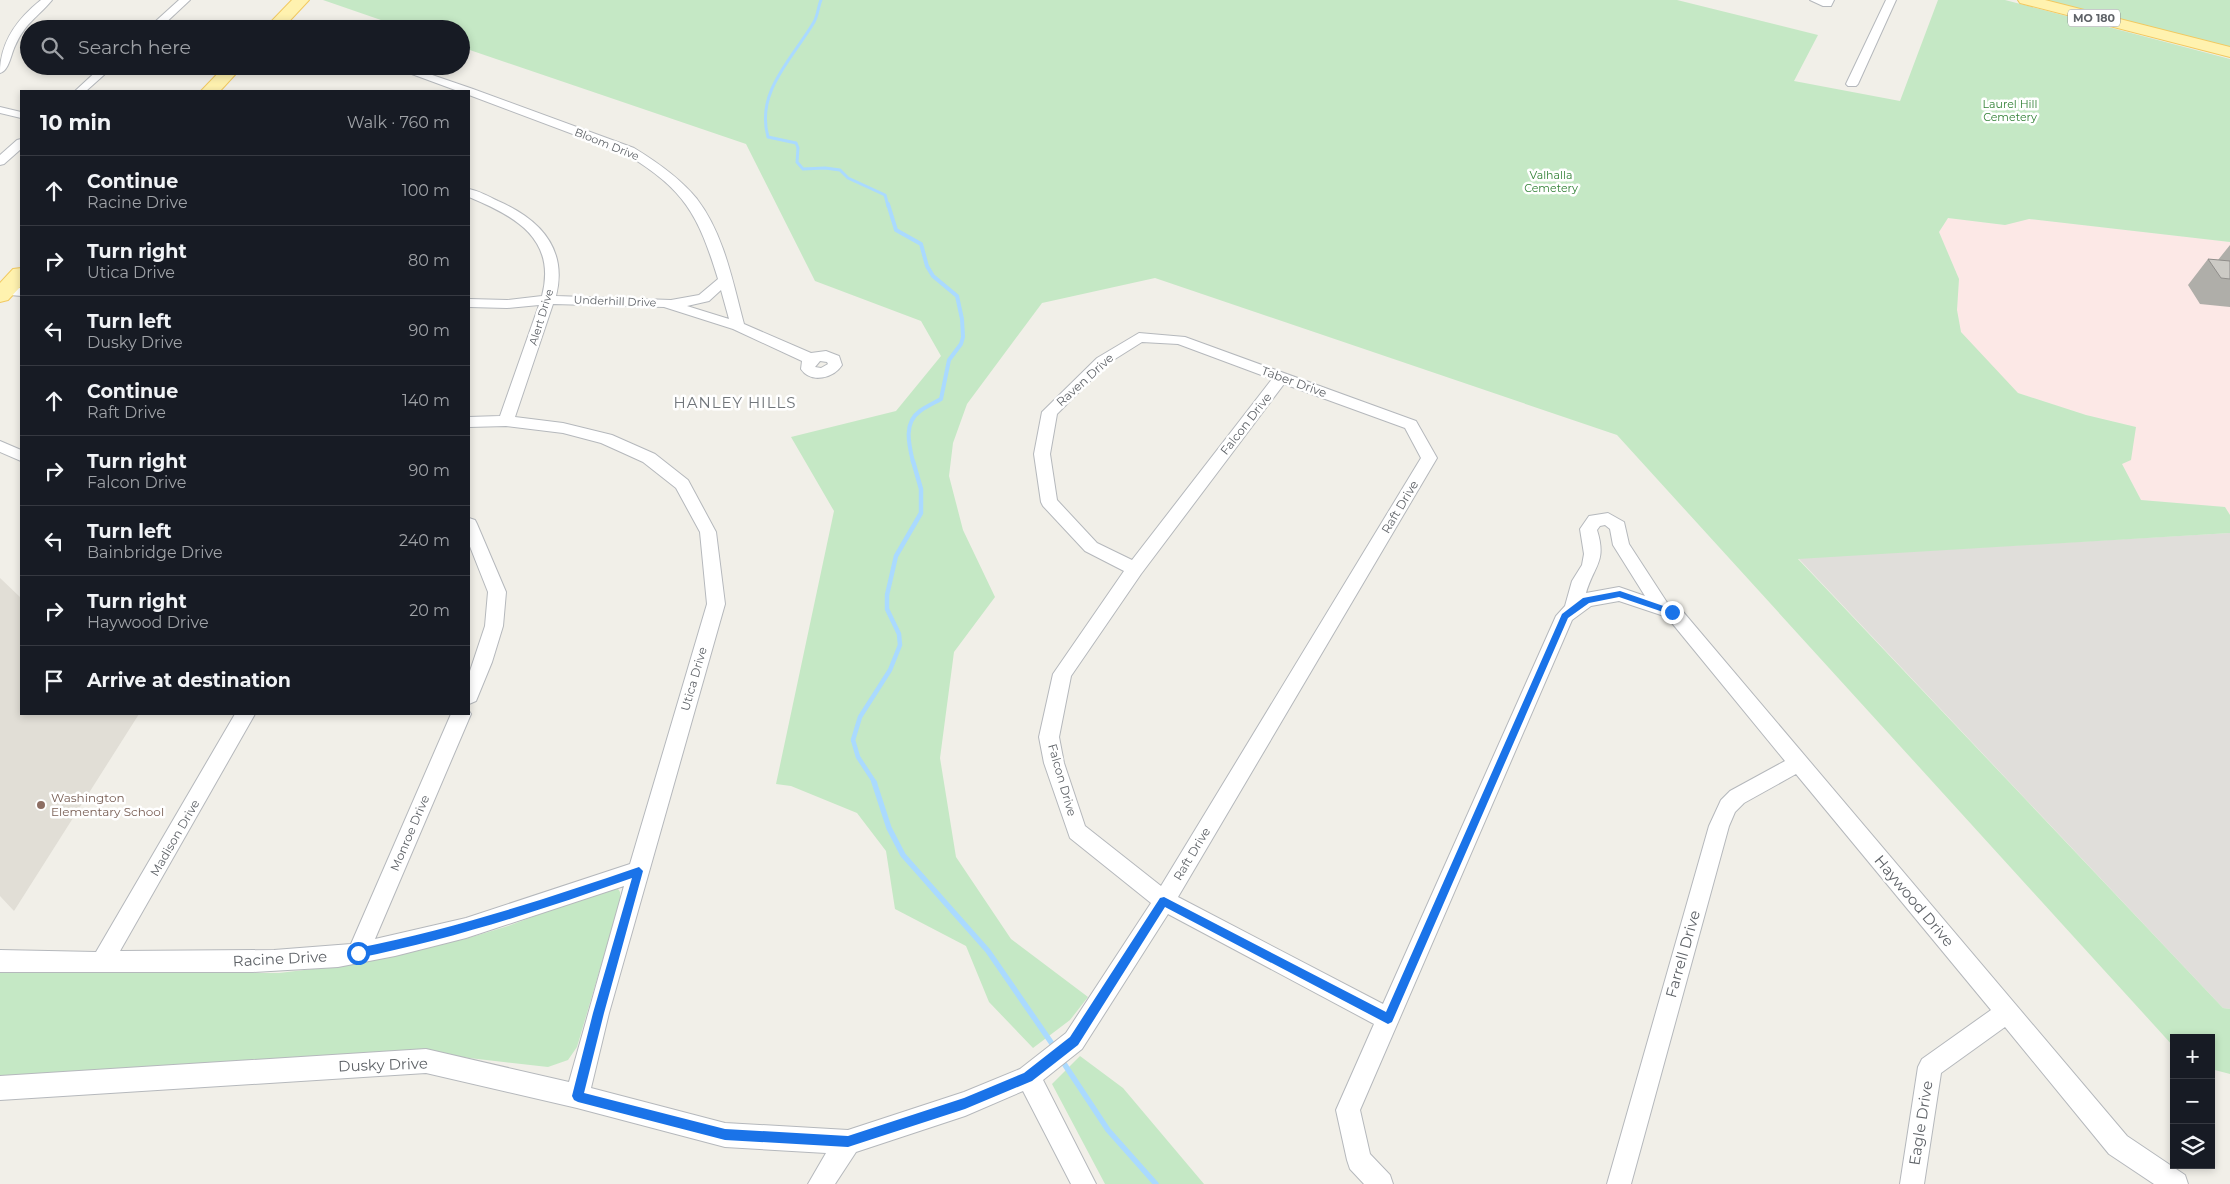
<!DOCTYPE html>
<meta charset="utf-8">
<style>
body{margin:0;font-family:Montserrat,sans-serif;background:#242831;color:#f1f3f6}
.controls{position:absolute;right:15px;bottom:15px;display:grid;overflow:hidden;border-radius:0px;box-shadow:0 2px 8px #0003}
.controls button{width:45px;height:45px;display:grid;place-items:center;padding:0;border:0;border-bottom:1px solid #363941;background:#171b24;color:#f1f3f6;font:25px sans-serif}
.stop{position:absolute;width:15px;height:15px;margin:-11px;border:4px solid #1a73e8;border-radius:50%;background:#fff}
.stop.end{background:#1a73e8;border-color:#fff;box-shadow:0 1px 5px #0008}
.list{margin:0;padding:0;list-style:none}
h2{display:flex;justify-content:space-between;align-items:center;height:65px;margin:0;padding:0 20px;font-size:21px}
h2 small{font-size:16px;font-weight:400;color:#9ea1a6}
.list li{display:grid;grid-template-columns:32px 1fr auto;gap:15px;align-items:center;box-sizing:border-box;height:70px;padding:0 20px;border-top:1px solid #363941}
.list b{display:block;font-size:19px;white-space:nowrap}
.list p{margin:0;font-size:16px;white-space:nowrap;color:#9ea1a6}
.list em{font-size:16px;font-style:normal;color:#9ea1a6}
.icon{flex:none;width:28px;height:28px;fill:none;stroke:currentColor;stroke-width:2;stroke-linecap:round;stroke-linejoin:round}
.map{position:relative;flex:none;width:2230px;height:1184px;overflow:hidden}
.search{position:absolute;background:#171b24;box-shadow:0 2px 8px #0003;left:20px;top:20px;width:450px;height:55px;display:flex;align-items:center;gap:12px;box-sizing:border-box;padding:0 18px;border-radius:28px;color:#9ea1a6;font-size:19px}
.panel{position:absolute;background:#171b24;box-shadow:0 2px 8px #0003;left:20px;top:90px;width:450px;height:625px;border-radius:0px}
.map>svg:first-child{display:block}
</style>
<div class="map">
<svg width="2230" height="1184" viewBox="0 0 2230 1184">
<rect width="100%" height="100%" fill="#f1efe8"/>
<path fill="#e0deda" d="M2230,533V1009L2223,1008L1798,558Z"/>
<path fill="#e1ded6" d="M0,578L21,598V714H139L14,911L0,896Z"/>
<path fill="#fce8e6" d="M1948,218L2005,225L2029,219L2230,242V515L2225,507L2141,500L2122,464L2136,427L2086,415L2018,393L1989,364L1961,332L1957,310L1959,279L1939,232Z"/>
<path fill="#c5e8c5" d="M323,0H1677L1818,35L1794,81L1900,101L1938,0H2005L2230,59V242L2029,219L2005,225L1948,218L1939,232L1959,279L1957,310L1961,332L2018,393L2086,415L2136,427L2131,460L2122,464L2141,500L2225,507L2230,515V533L1798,559L2223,1008L2230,1009V1074L2211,1069V1038H2174V1047L1617,435L1155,278L1042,303L967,404L953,443L949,476L963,530L995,597L954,652L940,758L956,857L1011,939L1088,997L1070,1020L1033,1048L989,1002L966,946L895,909L886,851L857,813L791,786L776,784L834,511L791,437L896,411L941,356L921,321L815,281L746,144L461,47V29H407Z
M2046,0H2230V47Z
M617,887L620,892V901L577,1047L568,1060L548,1067L426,1053L0,1079V972L279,973L346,965L465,939L508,926L610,888Z
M1080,1056L1123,1088L1204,1184H1105L1052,1084Z"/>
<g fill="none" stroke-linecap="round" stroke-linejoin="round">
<path stroke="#aadaff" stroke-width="3" d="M821,0C818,7 818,15 814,22C793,58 755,92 768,137L796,143L798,148L797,162L803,169L825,168L840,170L848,178L885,195L888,206"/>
<path stroke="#aadaff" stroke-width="4" d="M888,204L896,230L921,244L927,266L933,276L957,296L962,319L963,337L961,344L949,360L941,399C934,403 927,406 920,411C903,423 909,445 913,462"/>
<path stroke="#aadaff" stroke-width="4.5" d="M875,783L858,757L853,740L860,717L890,670L900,645L899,634L887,609V595L896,556L921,513V489L913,461"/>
<path stroke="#aadaff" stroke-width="5.5" d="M874,782L889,828L903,855L988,951L1055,1048
M1061,1059L1108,1130L1156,1184"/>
<defs>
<path id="minor" d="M41,0H52C37,18 25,23 15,46C11,54 9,71 0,73C0,42 17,19 41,0Z
M179,0H190L159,29H147Z
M1810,0H1834L1831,6H1823Z
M1886,0H1896L1858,84L1856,86H1848L1846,84Z
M102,66H114L86,91H75Z
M390,66H406L473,89L634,148C657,162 680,178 697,199C724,234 733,283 744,324L811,353L826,351L839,356L842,365C834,378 811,384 801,369L802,361L733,329L664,307L553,304L515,417L563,423L612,435L655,454L688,480L716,532L725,604L609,1013L591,1088L725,1123L848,1130L964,1092L1020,1069L1066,1033L1151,903L1070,838L1044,763L1039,737L1053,674L1124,571L1085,551L1043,506L1041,502L1034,454L1042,412L1097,358L1139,333L1185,337L1416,421L1437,458L1178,897L1383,1004L1556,616L1565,606L1572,581L1582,565L1584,554L1580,529L1589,516L1608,513L1624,522L1629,544L1668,604L1679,607L2127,1136L2185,1175L2188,1184H2154L2109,1154L2005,1027L1941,1073L1924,1184H1900L1918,1067L1922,1059L1991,1010L1796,774L1744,803L1735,812L1729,826L1631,1184H1607L1709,826L1721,800L1730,791L1785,761L1667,617L1619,601L1591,606L1572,620L1360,1110L1370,1154L1390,1175L1393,1184H1364L1350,1169L1347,1160L1336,1110L1374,1024L1168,914L1082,1049L1043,1080L1096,1184H1071L1023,1091L965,1116L856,1152L835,1184H808L826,1153L725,1147L577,1108L426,1073L0,1100V1076L426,1049L569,1082L624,886L466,938L395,956L338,967L253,972H0V950L96,952L235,714H255L120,951L274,950L351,944L451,714H469V711L471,714L375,939L466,918L630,864L707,604L700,532L676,488L643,462L621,452L601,443L563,433L506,426L469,427V417L500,416L539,305L507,308L469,307V299L507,300L542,296C557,239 515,216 469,197V189C479,191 488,196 498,201C539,219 568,248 556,296L671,300L699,295L718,279C698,214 685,190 626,154L469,95V91H458ZM721,290L729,319L687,306L709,301ZM1142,342L1178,344L1272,379L1132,560L1097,543L1057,500L1050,454L1057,414L1107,364ZM820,361L827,362L828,364L821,368L815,367ZM1284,384L1405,428L1421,458L1161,886L1085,826L1064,763L1059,737L1071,676L1141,574ZM1605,525L1610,529L1613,545L1645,596L1619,587L1586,593C1594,565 1607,562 1597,530L1600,526Z
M0,107L21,112V118L0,113Z
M21,139V149L4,164L0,165V155L17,140Z
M4,287L21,288V296L0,294V288Z
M0,441L21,450V461L0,452Z
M469,518L475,520L477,524L506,592L503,626L492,662L476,701L469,704V674L485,626L488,592L469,544Z"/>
<path id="primary" d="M292,0H309L282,29H264Z
M2018,0H2045L2230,47V57L2020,3Z
M225,66H243L220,91H201Z
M21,268V286L8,300L0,302V283L13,269Z"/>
</defs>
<use href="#minor" stroke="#b5b8bc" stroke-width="2"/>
<use href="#primary" stroke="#f2c960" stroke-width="2"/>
<use href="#minor" fill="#fff" fill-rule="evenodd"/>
<use href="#primary" fill="#fff2af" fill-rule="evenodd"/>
</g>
<path fill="#afaea9" d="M2230,245V307L2200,304L2188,285L2208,259L2218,260Z"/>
<path fill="#cccac5" stroke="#8f8d8a" d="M2208,259L2230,261V279L2221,278Z"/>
<path fill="#1a73e8" d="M1620,591L1675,610L1677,612L1672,615L1619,597L1589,603L1568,618L1392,1022L1388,1024L1165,907L1078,1045L1032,1081L965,1109L848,1147L725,1140L578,1102L574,1100L572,1096L593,1013L632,878C542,910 452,939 358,958L353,953L358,948C454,929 546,899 639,867L643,871L604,1013L584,1093L725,1129L848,1136L964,1098L1024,1073L1070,1037L1160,898L1164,897L1386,1012L1562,614L1583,598Z"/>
<circle fill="#8d6e63" stroke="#fff" stroke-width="2" cx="41" cy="805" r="5"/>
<g text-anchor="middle" stroke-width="5" stroke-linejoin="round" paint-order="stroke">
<rect fill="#fff" stroke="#8f9295" stroke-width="1" x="2068" y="9.5" width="52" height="17" rx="4"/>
<g font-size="11" font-weight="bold" fill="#5f6368">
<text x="2094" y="22">MO 180</text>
</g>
<g font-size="11" fill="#348238" stroke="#fff">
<text x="2010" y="108">Laurel Hill<tspan x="2010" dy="13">Cemetery</tspan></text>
<text x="1551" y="179">Valhalla<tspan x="1551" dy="13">Cemetery</tspan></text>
</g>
<g font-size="11" fill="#5f6368" stroke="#fff">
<text transform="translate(607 144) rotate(22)" y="4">Bloom Drive</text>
<text transform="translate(615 301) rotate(2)" y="4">Underhill Drive</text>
<text transform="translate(541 317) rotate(-73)" y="4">Alert Drive</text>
</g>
<g font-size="12" fill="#5f6368" stroke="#fff">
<text transform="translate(1085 380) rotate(-42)" y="4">Raven Drive</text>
<text transform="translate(1294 382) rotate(20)" y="4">Taber Drive</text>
<text transform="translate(1246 424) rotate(-52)" y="4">Falcon Drive</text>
<text transform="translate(1400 507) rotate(-59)" y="4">Raft Drive</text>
<text transform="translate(694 679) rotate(-74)" y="4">Utica Drive</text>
<text transform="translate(1062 780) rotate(74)" y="4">Falcon Drive</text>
<text transform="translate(410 833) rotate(-67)" y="4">Monroe Drive</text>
<text transform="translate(175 838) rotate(-60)" y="4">Madison Drive</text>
<text transform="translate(1192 854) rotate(-59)" y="4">Raft Drive</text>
</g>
<g font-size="12" fill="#785e54" stroke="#fff" text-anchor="start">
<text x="51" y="802">Washington<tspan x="51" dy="14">Elementary School</tspan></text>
</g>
<g font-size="15" letter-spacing="1" fill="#70757a" stroke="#fff">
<text x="735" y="408">HANLEY HILLS</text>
</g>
<g font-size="15" fill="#5f6368" stroke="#fff">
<text transform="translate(1914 901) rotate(50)" y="5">Haywood Drive</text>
<text transform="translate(1683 954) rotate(-74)" y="5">Farrell Drive</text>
<text transform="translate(280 959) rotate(-3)" y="5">Racine Drive</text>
<text transform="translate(383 1065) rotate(-2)" y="5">Dusky Drive</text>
<text transform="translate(1921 1123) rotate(-81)" y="5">Eagle Drive</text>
</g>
</g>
</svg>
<div class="controls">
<button>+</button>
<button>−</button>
<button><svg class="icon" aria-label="layers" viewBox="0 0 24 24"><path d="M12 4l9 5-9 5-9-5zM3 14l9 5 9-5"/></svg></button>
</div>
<div class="stop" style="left:358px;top:953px"></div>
<div class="stop end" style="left:1672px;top:612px"></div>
<div class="search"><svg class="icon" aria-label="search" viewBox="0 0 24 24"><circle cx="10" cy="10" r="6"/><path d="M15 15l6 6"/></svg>Search here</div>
<section class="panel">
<h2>10 min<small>Walk · 760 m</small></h2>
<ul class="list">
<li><svg class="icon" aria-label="ahead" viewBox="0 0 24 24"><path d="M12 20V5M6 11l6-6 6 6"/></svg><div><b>Continue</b><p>Racine Drive</p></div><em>100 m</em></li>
<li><svg class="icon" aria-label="right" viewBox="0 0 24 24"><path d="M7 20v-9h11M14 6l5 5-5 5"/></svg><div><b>Turn right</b><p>Utica Drive</p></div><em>80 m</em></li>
<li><svg class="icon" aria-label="left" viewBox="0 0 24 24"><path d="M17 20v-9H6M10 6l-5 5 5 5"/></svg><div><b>Turn left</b><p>Dusky Drive</p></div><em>90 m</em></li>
<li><svg class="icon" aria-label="ahead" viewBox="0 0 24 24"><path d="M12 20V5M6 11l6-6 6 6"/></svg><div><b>Continue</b><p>Raft Drive</p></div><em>140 m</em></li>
<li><svg class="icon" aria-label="right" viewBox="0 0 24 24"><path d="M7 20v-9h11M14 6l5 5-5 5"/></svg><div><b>Turn right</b><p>Falcon Drive</p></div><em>90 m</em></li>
<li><svg class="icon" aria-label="left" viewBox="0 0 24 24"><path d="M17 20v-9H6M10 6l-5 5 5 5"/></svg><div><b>Turn left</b><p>Bainbridge Drive</p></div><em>240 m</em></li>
<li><svg class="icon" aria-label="right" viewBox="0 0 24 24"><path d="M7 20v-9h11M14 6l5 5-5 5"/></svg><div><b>Turn right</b><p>Haywood Drive</p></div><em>20 m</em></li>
<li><svg class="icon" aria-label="arrive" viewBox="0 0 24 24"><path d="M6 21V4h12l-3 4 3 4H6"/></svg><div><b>Arrive at destination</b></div></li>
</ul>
</section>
</div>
